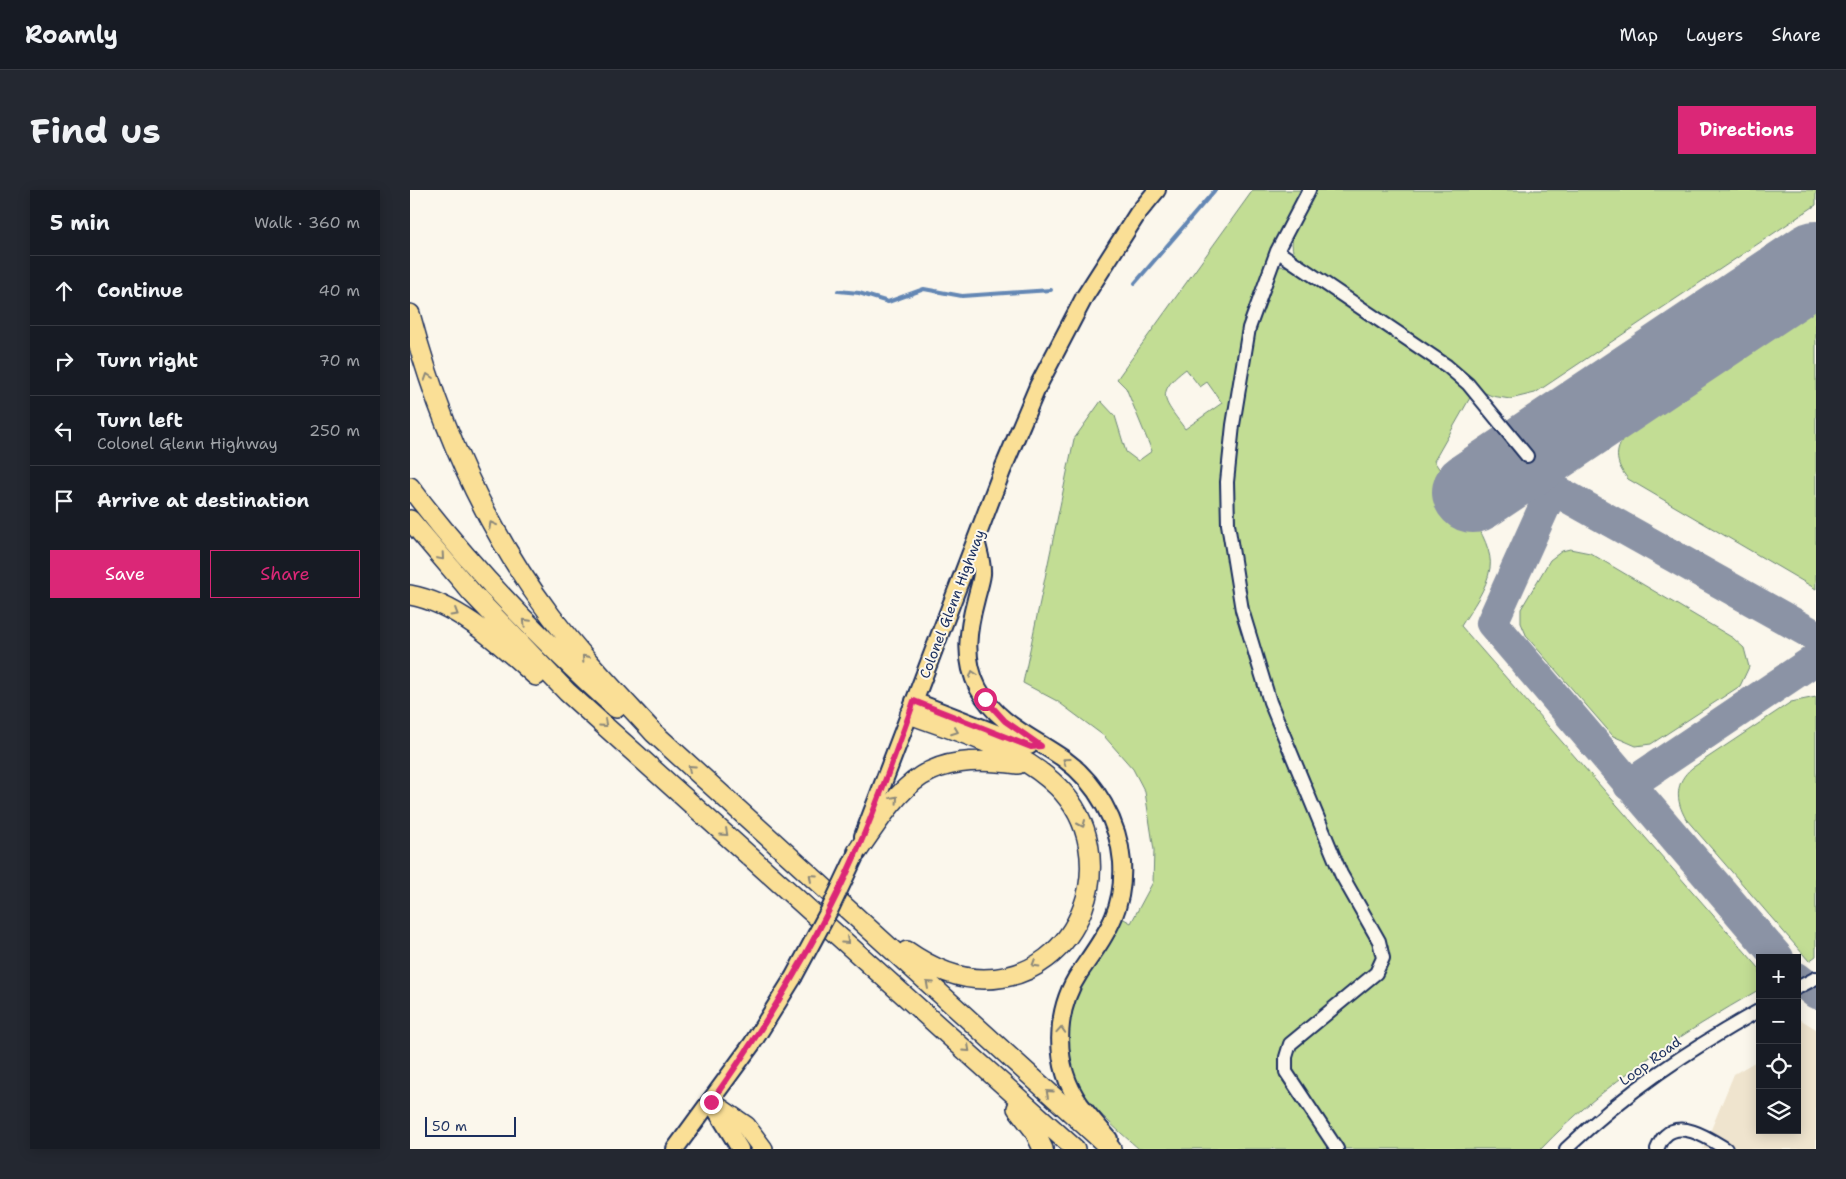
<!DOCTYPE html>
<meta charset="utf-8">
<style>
body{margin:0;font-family:"Shantell Sans",sans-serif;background:#242831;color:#f1f3f6}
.controls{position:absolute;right:15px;bottom:15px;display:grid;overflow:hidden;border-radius:0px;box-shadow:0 2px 12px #0003}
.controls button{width:45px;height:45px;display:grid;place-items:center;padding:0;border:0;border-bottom:1px solid #363941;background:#171b24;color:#f1f3f6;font:25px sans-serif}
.scale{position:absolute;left:15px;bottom:12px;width:91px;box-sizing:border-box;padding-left:5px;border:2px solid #1b2f5e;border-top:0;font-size:14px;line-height:18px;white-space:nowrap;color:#1b2f5e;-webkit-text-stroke:4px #fbf7ec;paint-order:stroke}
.stop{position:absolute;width:15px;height:15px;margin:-11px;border:4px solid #db2777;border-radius:50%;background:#fff}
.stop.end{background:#db2777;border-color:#fff;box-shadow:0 1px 5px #0008}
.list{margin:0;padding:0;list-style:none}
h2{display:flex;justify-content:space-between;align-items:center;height:65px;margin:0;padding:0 20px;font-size:21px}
h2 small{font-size:16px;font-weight:400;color:#9ea1a6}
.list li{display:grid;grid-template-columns:32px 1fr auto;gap:15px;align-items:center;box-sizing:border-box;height:70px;padding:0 20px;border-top:1px solid #363941}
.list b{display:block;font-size:19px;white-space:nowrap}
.list p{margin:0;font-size:16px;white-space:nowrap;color:#9ea1a6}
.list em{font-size:16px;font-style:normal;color:#9ea1a6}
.actions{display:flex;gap:10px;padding:15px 20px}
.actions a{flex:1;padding:11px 0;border:1px solid #db2777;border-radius:0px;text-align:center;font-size:18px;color:#db2777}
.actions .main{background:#db2777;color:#fff}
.icon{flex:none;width:28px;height:28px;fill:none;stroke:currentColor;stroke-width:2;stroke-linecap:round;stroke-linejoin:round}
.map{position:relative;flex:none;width:1406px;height:959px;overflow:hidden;border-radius:0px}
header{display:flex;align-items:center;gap:30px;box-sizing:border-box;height:70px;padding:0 25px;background:#171b24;border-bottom:1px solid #363941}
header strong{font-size:24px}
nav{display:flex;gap:28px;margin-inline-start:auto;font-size:18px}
.intro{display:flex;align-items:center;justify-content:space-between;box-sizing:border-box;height:120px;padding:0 30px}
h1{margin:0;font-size:35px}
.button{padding:12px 22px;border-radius:0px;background:#db2777;color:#fff;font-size:18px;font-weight:700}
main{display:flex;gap:30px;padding:0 30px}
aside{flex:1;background:#171b24;border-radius:0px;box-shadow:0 2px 12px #0003}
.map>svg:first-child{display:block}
</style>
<header>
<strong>Roamly</strong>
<nav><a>Map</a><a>Layers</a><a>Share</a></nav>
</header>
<div class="intro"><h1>Find us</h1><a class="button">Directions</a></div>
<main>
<aside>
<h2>5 min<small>Walk · 360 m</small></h2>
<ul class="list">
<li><svg class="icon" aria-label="ahead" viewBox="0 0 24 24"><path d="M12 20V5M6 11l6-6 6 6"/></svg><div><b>Continue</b></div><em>40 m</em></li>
<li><svg class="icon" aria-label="right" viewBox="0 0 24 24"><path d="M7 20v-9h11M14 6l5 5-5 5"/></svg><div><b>Turn right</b></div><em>70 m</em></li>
<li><svg class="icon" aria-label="left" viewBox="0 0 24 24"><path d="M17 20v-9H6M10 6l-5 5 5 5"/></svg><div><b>Turn left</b><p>Colonel Glenn Highway</p></div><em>250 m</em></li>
<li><svg class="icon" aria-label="arrive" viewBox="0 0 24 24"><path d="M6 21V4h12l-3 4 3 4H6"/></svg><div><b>Arrive at destination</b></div></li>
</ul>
<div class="actions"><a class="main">Save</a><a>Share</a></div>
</aside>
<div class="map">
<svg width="1406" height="959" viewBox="0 0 1406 959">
<rect width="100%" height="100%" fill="#fbf7ec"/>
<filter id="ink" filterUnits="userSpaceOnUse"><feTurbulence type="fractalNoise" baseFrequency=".02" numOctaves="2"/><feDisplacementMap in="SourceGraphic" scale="10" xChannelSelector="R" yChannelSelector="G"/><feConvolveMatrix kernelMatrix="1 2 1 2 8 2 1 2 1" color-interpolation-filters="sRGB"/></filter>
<g filter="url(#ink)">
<path fill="#efe4ce" d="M1388,828L1406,839V959H1293L1324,884L1350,869V940H1387Z"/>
<path fill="#c2dd94" stroke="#6e8679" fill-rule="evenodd" d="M843,0H895L866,52L821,221L826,406L839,470L858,518L967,754L965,772L954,787L876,853L870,866V887L919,959H729C690,924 648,893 659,833C661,822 664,809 669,800C683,775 701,755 712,728L721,733L743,692L744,660L735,602L723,579L694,546L647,511L613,493L664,249L691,211L705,226L716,262L728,271L742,261L716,198L707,189ZM776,179L790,197L797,192L812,213L775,239C755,211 743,204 776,179Z
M907,0H1406V15L1125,203L1100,209L1082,206L1073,202L1049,179L1018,156L888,72C871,48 895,22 907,0Z
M870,76L880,77C942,117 1010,153 1061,206L1024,271C1040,296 1085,349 1080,378C1077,399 1062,418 1051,436L1350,779V799C1270,845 1195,892 1131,959H931L879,882V867L888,854L979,767L978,756L968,743L937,691L863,509L833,408L822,331V292L826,236L844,140L864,84Z
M1406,117V399L1218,289C1204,272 1204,259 1218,243Z
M1160,359L1180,363L1323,448L1334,458L1339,477L1330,496L1241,554L1226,556L1203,546L1117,447L1111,433V419L1140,370L1152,361Z
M1406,507V766L1399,771L1276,629C1265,610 1265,592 1282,578L1381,512Z"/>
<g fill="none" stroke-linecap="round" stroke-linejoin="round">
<path stroke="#6487b4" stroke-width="4" d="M725,93L805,0
M428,101L449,103L478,112L514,99L552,106L641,100"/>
<path stroke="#8b93a5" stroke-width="32" d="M1102,276L1406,446
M1142,300L1082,433L1368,768
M1219,595L1406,469
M1387,788L1406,803"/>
<path stroke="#8b93a5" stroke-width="82" d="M1063,302L1406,72"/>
<defs>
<path id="minor" d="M899,0L867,61L839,138L823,235L817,292L818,334L832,420L860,512L931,684L969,751L973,768L966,783L880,854L876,867V882L927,959
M867,61L1037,176L1058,194L1117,266
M1387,798L1406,788
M1156,959C1216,902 1278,860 1350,820
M1247,959C1249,955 1251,949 1255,946C1272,929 1301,950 1316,959"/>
<path id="major" d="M566,350C568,360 573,374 572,384C571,392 568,401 566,409C558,439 553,469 568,498C587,534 623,547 654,569C686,592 709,633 712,672C715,721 696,744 670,782C644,821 643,876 670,914C679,926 690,938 699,949
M504,511L619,556
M453,646L592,281L628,196L675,106L728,23L747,0
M301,912L330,959
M265,959L342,854L383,788"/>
<path id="highway" d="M0,124C29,233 73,335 141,426C172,467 209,505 244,543L701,959
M0,297C61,378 131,450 206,518
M0,330L62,403L157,502L665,959
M0,405C49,414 90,454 126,486
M447,662C496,590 514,562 608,574
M497,761C520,777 545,789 574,789C672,789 715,664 648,597C609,558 550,543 500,524
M301,912L336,936L353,959
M607,918L624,940L633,959"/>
</defs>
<use href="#minor" stroke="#1b2f5e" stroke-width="16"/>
<use href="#major" stroke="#1b2f5e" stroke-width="20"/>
<use href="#highway" stroke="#1b2f5e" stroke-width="22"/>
<use href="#minor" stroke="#fbf7ec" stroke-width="12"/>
<use href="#major" stroke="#fadf96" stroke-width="16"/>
<use href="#highway" stroke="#fadf96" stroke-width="19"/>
<defs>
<path id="major-bridge" d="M383,788L420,719L447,662"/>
</defs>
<use href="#major-bridge" stroke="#1b2f5e" stroke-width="20" stroke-linecap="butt"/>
<use href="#major-bridge" stroke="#fadf96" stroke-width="16"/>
</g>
<defs><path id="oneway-chevron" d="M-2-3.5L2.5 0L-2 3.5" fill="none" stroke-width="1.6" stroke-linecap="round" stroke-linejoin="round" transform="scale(1.25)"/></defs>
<g stroke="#8a877a">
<use href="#oneway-chevron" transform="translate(18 187) rotate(-108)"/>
<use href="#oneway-chevron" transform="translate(82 335) rotate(-118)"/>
<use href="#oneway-chevron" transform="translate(31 367) rotate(49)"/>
<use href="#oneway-chevron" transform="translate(45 423) rotate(31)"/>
<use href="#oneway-chevron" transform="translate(116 432) rotate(-134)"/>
<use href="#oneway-chevron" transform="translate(175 468) rotate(-131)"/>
<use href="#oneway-chevron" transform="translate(563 484) rotate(-108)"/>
<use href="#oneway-chevron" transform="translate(194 534) rotate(42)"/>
<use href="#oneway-chevron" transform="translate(545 541) rotate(21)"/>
<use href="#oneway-chevron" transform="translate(656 571) rotate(-144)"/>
<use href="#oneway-chevron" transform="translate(281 578) rotate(-138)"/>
<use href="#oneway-chevron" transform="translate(485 609) rotate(-48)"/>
<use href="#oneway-chevron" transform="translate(672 634) rotate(66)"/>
<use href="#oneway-chevron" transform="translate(315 643) rotate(42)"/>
<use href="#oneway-chevron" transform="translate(402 687) rotate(-138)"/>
<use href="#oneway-chevron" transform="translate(436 751) rotate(42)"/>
<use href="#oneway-chevron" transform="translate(625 774) rotate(149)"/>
<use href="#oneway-chevron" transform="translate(519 794) rotate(-138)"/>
<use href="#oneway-chevron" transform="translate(651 840) rotate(-86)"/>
<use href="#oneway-chevron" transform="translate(557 859) rotate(42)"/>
<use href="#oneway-chevron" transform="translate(639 903) rotate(-138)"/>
</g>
</g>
<g fill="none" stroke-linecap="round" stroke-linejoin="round" filter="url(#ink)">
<path stroke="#db2777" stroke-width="6" d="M301,912C357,834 407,752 446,663C468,614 486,562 504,511L621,557L631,556L595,531L575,509"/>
</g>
<g text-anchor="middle" stroke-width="4" stroke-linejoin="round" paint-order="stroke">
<g font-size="14" fill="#1b2f5e" stroke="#fbf7ec">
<text transform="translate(542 414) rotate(-69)" y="5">Colonel Glenn Highway</text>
<text transform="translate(1240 871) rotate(-36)" y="5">Loop Road</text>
</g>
</g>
</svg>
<div class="controls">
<button>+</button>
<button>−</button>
<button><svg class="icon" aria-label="locate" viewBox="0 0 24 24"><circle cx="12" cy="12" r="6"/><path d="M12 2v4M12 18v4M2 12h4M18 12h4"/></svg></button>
<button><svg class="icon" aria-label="layers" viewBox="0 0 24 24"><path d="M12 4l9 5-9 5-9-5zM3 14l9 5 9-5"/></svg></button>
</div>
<div class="scale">50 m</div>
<div class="stop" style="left:575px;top:509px"></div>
<div class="stop end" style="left:301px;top:912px"></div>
</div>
</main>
